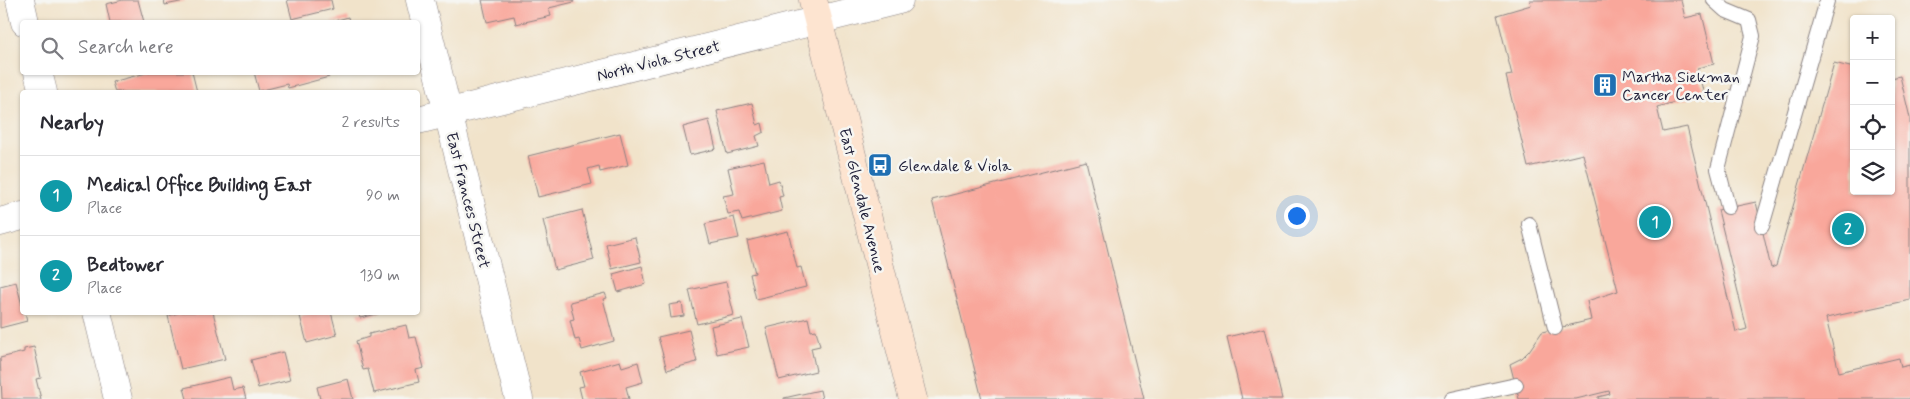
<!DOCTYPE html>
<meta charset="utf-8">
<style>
body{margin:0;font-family:Mynerve,sans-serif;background:#f2f2f3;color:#2b2b33}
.controls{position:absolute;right:15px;top:15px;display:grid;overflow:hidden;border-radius:5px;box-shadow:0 1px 4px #0004}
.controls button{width:45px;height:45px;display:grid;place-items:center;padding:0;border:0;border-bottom:1px solid #e1e1e2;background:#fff;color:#2b2b33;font:25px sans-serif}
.you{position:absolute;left:1296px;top:215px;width:18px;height:18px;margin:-12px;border:4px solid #fff;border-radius:50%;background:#1a73e8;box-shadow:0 0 0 8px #1a73e833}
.badge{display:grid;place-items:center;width:32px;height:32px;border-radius:50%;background:#111827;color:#fff;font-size:16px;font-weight:700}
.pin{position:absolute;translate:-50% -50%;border:2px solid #fff;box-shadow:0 1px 5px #0006}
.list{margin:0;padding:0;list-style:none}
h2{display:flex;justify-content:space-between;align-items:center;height:65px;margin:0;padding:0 20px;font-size:21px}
h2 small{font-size:16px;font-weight:400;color:#7c7c81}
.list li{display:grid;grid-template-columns:32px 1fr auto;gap:15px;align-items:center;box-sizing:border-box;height:80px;padding:0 20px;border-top:1px solid #e1e1e2}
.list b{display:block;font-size:19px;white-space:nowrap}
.list p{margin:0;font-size:16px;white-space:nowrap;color:#7c7c81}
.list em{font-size:16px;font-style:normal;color:#7c7c81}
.icon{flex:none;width:28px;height:28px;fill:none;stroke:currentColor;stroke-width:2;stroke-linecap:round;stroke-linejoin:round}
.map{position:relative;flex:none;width:1910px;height:399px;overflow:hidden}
.search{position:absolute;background:#fff;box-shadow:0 1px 4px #0004;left:20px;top:20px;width:400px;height:55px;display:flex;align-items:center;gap:12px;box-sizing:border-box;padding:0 18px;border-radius:5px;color:#7c7c81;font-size:19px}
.panel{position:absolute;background:#fff;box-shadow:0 1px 4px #0004;left:20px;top:90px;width:400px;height:225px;border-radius:5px}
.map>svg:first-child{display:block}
</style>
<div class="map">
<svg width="1910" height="399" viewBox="0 0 1910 399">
<rect width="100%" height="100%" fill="#f6f6f2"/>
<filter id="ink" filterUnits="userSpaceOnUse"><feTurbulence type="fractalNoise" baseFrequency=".02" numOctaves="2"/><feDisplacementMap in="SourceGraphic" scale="10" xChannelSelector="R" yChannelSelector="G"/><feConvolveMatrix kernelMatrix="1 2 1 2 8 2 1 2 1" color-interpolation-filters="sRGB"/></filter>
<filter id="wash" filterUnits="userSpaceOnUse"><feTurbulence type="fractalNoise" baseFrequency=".0096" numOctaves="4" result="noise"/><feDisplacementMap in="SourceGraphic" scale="20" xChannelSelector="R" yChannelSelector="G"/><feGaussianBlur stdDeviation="1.12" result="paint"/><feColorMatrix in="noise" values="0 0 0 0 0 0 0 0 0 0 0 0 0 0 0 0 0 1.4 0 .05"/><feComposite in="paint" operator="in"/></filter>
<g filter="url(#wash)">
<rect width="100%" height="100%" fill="#f1e3ca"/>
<g id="blocks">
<path fill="#f9a79b" d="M123,0H138L144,22H110L106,4Z
M164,0H185V1L165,5Z
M287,0H331L333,9L292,19Z
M482,0H573L574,2L549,8L551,16L516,24L514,16L487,22Z
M1530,0H1681L1685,18L1702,14L1714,64L1697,68L1704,94L1657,107L1663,132L1687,127L1736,332L1747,329L1718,210L1756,202L1771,268L1776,266L1834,63L1854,68V191H1891V78L1900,76L1910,118V300L1826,318L1839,372L1899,358L1901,367L1910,365V399H1598V397L1610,394L1609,391L1576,399H1519L1510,364L1522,358L1529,351L1542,332L1591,320L1587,301L1618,291L1583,154L1528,167L1506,76L1512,75L1497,15L1531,5Z
M348,17L349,22H331Z
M150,72H192L197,92H115L112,82Z
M254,72H328L329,77L288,88L287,84L259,91Z
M752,103L757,125L762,123L764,132L756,136L759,146L727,154L717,111Z
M709,120L716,149L690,155L683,127Z
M620,133L628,165L600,172L599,166L588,169L592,184L538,197L528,156Z
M764,160L769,183L779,180L783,196L779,197L782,211L742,221L739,212L728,214L723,196L734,194L728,168Z
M1086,161L1144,399H982L932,200Z
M582,210L594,260L555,270L543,220Z
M734,217L739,238L710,244L705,224Z
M788,231L797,268L801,267L806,287L756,299L750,274L755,273L747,241Z
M635,237L641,262L612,269L606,244Z
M642,266L646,284L618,292L613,274Z
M16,282L22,305V312H25L27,321L0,328V286Z
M726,282L734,315L697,324L689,290Z
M605,293L607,298L603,299L614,341L582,350L579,339L575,340L570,320L574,319L570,302Z
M682,303L684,316L671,318L669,305Z
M181,312H213L225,359L181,369L168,316Z
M314,312H331L337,335L307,343L300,316Z
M358,312H381V313L360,318Z
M808,318L811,331L816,330L820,346L811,348L816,371L779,380L766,328Z
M742,319L749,347L717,354L711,326Z
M406,325L409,338L416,337L424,368L416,370L419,382L374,393L368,369L363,370L356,341L369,337V334Z
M1265,328L1282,399H1242L1227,337Z
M689,330L697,362L667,370L658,337Z
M34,347L41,378L36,379L41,399H2L0,358L24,352V349Z
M283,352L290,380L258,388L251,360Z
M620,361L622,367L638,362L643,382L626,387L629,399H582L579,387L584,386L580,372Z
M230,377L233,390L243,388L246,399H187L184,388Z
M348,379L353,399H320L317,387Z
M820,390L822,399H784V398Z"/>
</g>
</g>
<g filter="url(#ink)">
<use href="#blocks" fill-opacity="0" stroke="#8a8282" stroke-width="1"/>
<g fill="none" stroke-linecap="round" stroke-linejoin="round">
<defs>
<path id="lane" d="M1714,0L1725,10L1749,20L1753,36L1718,169L1728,207
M1529,224L1555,328
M1762,226L1827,1
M1452,399L1516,385"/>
<path id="street" d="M20,0L25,22
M420,0L519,399
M38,72L43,92
M418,120L899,0
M0,222L22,216
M97,312L118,399"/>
<path id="secondary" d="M813,0L913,399"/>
</defs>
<use href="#lane" stroke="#8a8282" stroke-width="16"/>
<use href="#street" stroke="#8a8282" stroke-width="29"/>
<use href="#secondary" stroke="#8a8282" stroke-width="29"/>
<use href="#lane" stroke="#fff" stroke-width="14"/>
<use href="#street" stroke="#fff" stroke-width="28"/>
<use href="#secondary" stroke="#fde4d0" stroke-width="28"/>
</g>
</g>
<defs>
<symbol id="building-square" viewBox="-11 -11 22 22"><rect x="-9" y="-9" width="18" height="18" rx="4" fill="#1f6fb2" stroke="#f6f6f2"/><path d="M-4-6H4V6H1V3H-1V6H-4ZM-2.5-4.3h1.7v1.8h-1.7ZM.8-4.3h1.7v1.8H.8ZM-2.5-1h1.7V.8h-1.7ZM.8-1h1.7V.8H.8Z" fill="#fff"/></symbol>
<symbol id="bus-square" viewBox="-11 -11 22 22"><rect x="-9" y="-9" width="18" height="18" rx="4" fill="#1f6fb2" stroke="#f6f6f2"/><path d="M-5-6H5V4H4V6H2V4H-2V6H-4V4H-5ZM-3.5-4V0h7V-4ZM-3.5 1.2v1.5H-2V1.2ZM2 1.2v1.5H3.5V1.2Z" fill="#fff"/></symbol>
</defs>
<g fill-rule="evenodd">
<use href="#building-square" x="1591" y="71" width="28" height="28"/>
<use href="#bus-square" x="866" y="151" width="28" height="28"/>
</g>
<g text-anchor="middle" stroke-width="5" stroke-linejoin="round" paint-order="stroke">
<g font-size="16" fill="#22223b" stroke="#f6f6f2">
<text transform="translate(658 60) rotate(-14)" y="6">North Viola Street</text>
<text transform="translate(469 200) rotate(76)" y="6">East Frances Street</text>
<text transform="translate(863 200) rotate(76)" y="6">East Glendale Avenue</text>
</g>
<g font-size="16" fill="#22223b" stroke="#f6f6f2" text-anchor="start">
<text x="1622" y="82">Martha Siekman<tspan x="1622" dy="18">Cancer Center</tspan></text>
<text x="898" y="171">Glendale &amp; Viola</text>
</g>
</g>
</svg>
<div class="controls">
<button>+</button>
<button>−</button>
<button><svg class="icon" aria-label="locate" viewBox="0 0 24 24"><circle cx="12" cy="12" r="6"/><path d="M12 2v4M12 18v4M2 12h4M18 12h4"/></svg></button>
<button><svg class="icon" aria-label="layers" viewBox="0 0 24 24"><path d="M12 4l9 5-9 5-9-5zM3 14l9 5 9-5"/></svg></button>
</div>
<div class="you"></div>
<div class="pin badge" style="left:1655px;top:222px;background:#0f9aa8">1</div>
<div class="pin badge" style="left:1848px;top:229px;background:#0f9aa8">2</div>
<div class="search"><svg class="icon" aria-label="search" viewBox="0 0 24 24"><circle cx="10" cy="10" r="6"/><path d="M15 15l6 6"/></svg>Search here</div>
<section class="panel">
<h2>Nearby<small>2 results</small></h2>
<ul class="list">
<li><span class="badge" style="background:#0f9aa8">1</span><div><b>Medical Office Building East</b><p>Place</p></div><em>90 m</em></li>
<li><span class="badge" style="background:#0f9aa8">2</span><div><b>Bedtower</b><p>Place</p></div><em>130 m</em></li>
</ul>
</section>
</div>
